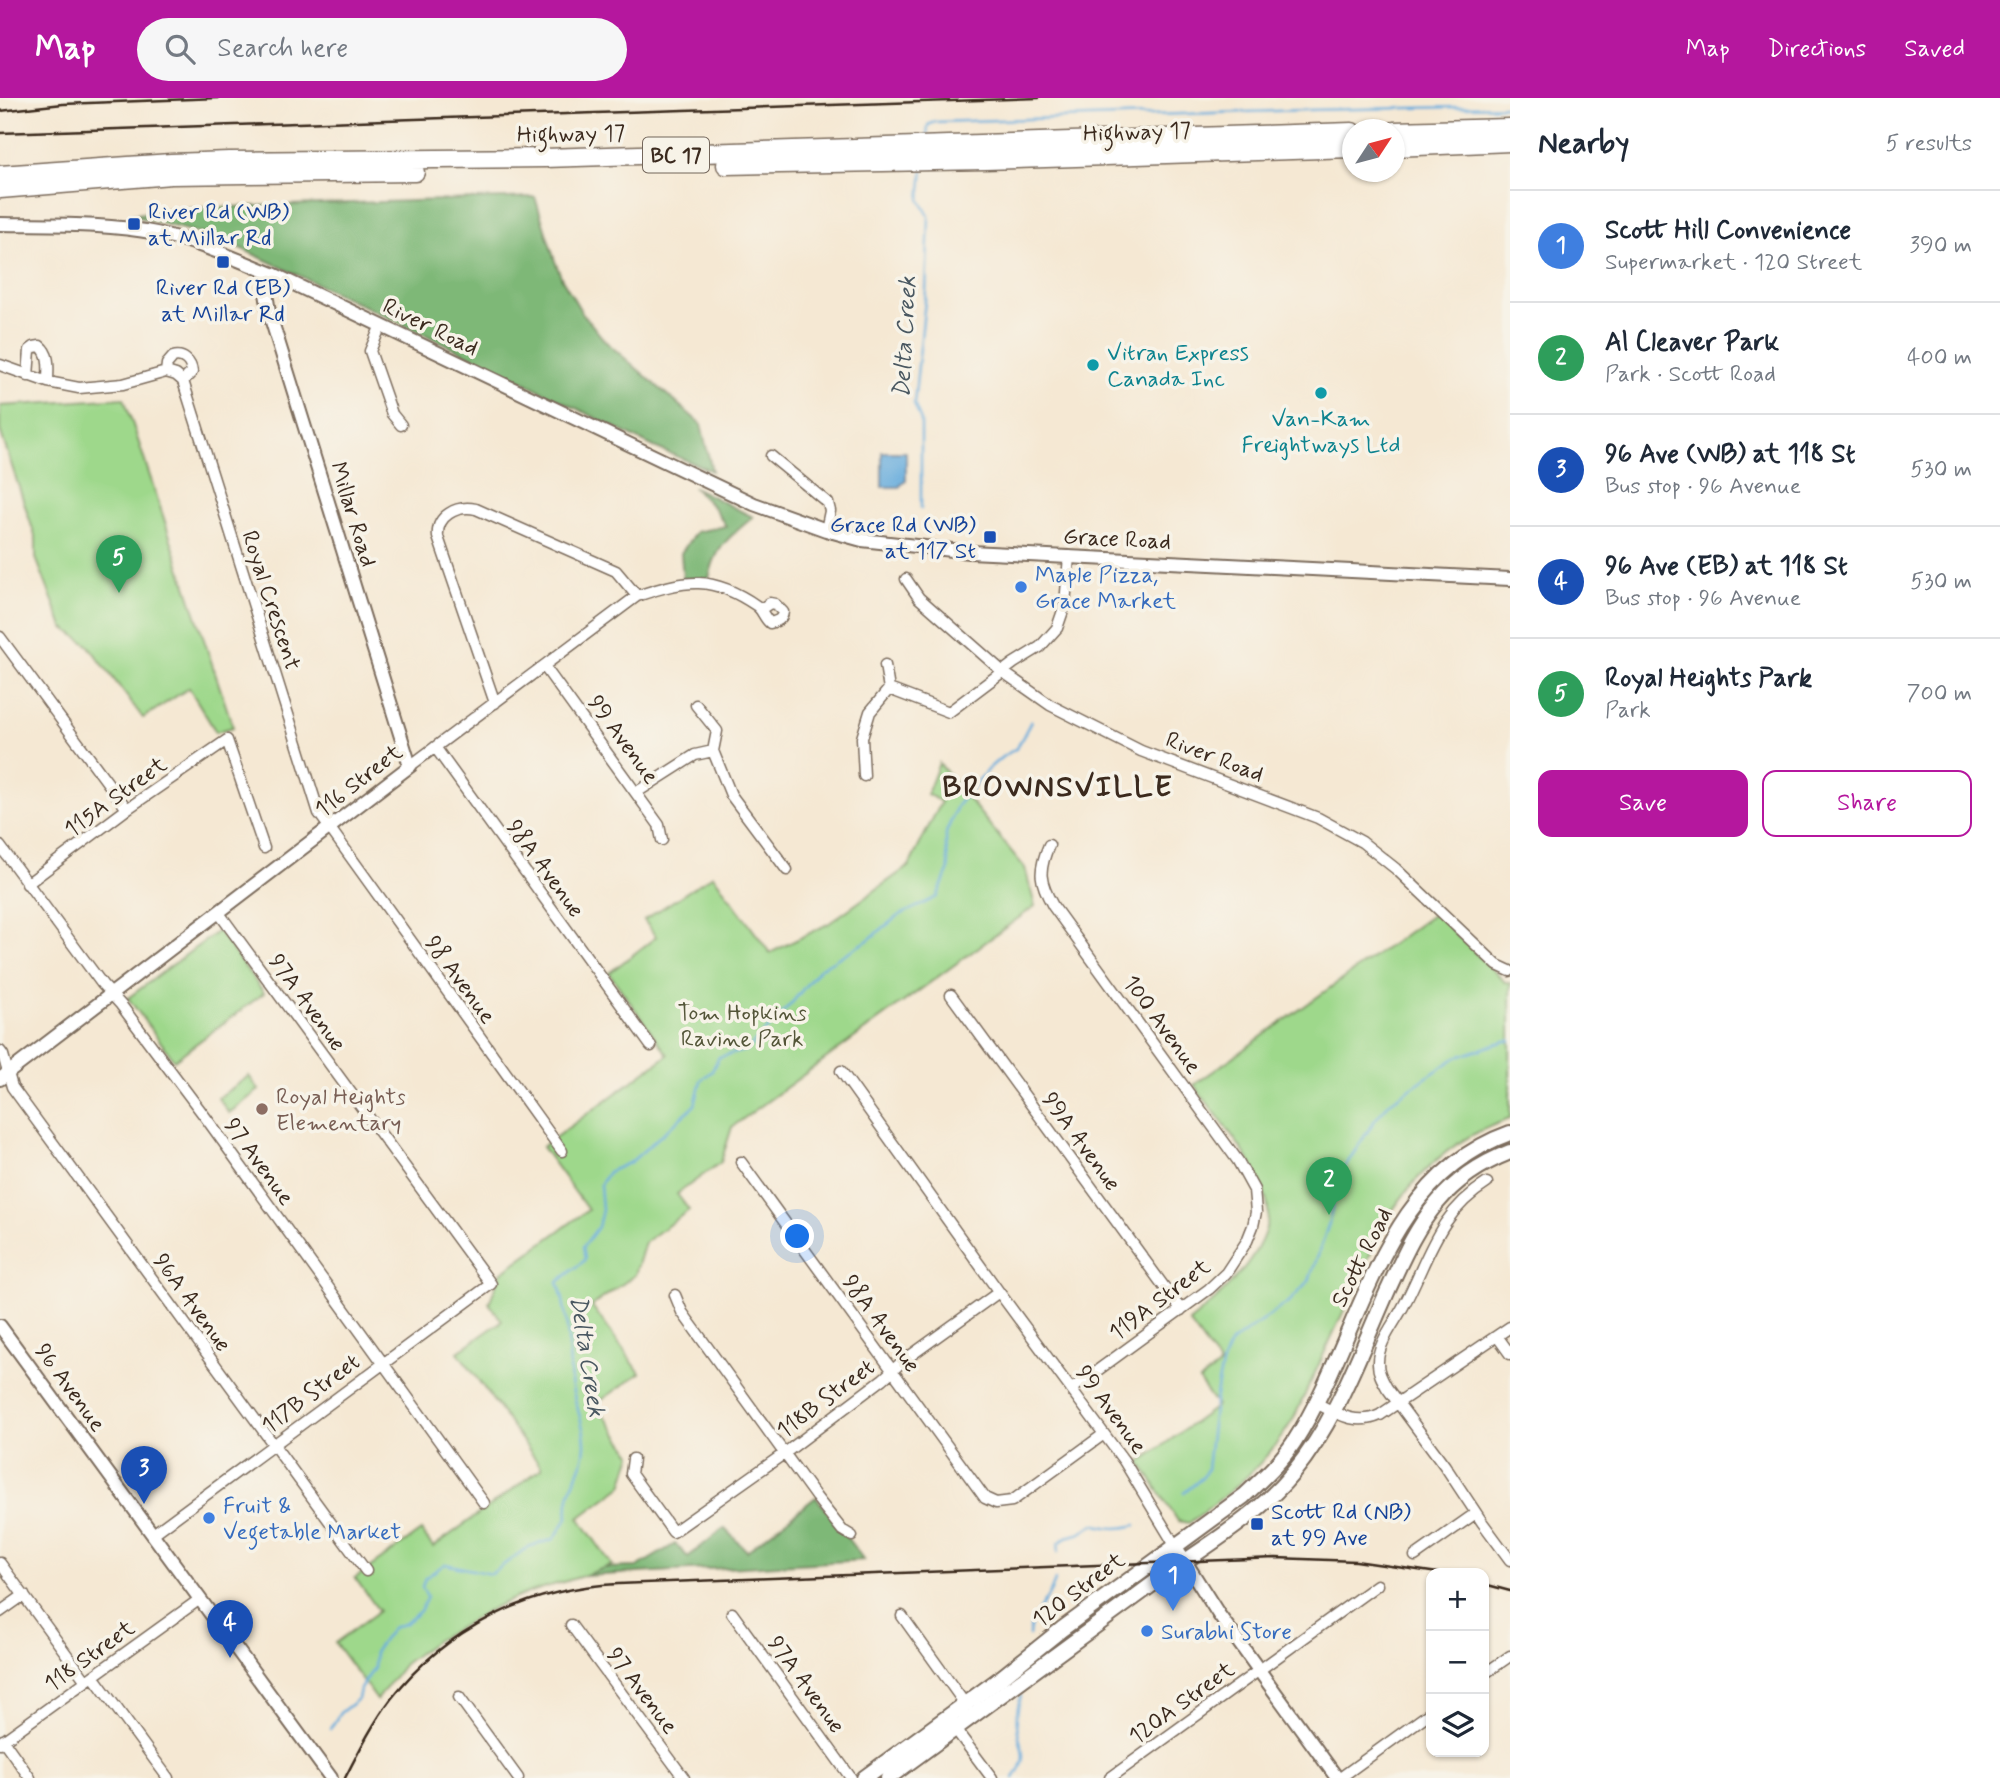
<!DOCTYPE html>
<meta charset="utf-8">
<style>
body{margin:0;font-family:Mynerve,sans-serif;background:#f6f6f7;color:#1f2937}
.controls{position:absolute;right:21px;bottom:21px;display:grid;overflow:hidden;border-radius:14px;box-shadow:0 2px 5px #0004}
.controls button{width:63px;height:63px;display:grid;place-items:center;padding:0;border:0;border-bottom:2px solid #e0e1e3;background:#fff;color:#1f2937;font:35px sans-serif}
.compass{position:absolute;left:1342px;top:21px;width:63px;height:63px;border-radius:50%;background:#fff;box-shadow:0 2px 5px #0004;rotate:54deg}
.you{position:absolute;left:798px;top:1139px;width:24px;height:24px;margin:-18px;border:5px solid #fff;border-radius:50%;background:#1a73e8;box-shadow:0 0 0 10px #1a73e833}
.badge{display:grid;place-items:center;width:46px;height:46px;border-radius:50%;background:#b5179e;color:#fff;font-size:23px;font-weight:700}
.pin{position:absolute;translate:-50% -58px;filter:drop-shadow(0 2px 4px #0008)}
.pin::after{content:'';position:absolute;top:37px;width:24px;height:21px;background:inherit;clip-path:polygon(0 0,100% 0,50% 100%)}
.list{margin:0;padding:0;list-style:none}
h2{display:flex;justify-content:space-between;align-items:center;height:91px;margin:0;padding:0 28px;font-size:30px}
h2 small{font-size:23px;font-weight:400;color:#747a83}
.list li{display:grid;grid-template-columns:46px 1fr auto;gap:21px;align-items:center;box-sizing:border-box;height:112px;padding:0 28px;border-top:2px solid #e0e1e3}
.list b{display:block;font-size:26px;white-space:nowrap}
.list p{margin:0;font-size:23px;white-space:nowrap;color:#747a83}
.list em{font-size:23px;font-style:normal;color:#747a83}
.actions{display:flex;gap:14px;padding:21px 28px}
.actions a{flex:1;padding:16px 0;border:2px solid #b5179e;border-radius:14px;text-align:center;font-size:24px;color:#b5179e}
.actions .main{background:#b5179e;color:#fff}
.icon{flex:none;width:38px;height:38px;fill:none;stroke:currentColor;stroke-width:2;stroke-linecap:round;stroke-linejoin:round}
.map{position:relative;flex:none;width:1510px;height:1680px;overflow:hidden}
header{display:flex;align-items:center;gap:42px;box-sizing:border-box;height:98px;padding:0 35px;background:#b5179e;color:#fff}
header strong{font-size:33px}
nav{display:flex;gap:38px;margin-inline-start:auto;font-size:24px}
.search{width:490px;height:63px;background:#f6f6f7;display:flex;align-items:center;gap:18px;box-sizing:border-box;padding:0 24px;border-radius:38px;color:#747a83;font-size:26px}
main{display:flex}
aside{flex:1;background:#fff}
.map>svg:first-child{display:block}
</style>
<header>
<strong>Map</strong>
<div class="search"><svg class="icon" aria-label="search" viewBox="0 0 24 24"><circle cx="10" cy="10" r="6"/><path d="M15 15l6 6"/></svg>Search here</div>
<nav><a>Map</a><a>Directions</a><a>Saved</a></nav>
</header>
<main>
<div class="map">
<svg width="1510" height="1680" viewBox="0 0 1510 1680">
<rect width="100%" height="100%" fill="#f7f3e8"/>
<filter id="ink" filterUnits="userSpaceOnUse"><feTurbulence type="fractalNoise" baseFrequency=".0143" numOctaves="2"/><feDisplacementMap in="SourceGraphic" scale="14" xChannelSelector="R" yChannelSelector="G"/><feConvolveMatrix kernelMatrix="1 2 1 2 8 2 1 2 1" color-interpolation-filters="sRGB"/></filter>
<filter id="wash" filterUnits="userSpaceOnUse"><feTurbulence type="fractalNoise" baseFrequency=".00686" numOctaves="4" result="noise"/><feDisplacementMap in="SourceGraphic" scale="28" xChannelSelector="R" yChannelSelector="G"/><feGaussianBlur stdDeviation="1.57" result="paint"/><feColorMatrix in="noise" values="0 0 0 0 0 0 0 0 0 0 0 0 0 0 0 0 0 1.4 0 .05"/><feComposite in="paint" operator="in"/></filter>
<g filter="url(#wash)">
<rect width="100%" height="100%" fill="#f5e8d3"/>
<path fill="#9ed88b" stroke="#6c8154" stroke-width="2" d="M124,300L233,629L216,634L189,590L143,620L88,547L63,529L36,460V441L0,332V308Z
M939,665L1025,770L1035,808L732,1029L721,1064L677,1096L689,1112L645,1144L635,1177L592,1208L640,1275L596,1306L632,1356L622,1388L579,1420L612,1467L583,1478L530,1494L499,1507L435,1543L404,1566L377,1602L335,1545L379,1513L355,1480L421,1433L433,1449L542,1370L458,1254L502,1223L489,1205L501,1175L588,1112L542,1049L668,957L609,875L656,839L644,822L713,777L770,855L828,826L909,768L941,704L927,696Z
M1435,815L1506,885H1510V1021C1454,1039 1418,1073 1386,1122L1294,1320C1265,1368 1233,1392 1189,1425L1178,1423L1140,1364L1217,1308L1199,1283L1220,1267L1189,1224C1218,1201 1271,1152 1268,1112C1266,1073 1217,1019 1194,987Z
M218,833L264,895L174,962L128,900Z
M249,978L259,992L229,1015L218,1000Z"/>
<path fill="#7eb877" stroke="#5c714a" stroke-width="2" d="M535,99L555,163L562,181L581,213L605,243L701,326L712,373L654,349L475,260L221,141L131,117L170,111Z
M693,389L753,419C729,440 716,447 709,480L683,481L681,455L696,434L726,428L714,410Z
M816,1399L864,1462L584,1478L604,1470L637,1469L675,1446L688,1459L724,1430L747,1453Z"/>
<path fill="#66acdd" stroke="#506b7e" stroke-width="2" d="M882,354H906V382L899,389H882Z"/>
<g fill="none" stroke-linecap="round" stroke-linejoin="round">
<path stroke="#66acdd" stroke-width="2.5" d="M927,41L928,27L935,24L1305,12L1510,8
M921,411V323L914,306L926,193L929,118L920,102L923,72
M1184,1395L1203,1379L1207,1371C1211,1342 1216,1264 1232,1244L1290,1203L1309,1183L1329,1125L1337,1086L1346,1067L1375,1022L1390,1004L1457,959L1505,943H1510
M1058,1454L1059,1445L1067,1439L1081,1435L1094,1426C1109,1431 1120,1431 1136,1427
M1029,1537C1030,1516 1050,1503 1055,1482
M330,1631L340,1615L358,1601L360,1591L374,1570L375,1553L392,1530L406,1525L420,1513L427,1499L422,1489L425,1480L445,1466L491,1476L528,1449L554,1441L568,1419C564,1390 584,1376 585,1347C585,1326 574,1305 571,1284C568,1250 569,1217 558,1184L585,1162L583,1149L598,1129L602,1112L600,1087L608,1074L631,1064L695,1007L701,982L712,973L719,959L747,952L791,906L819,871L867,843L898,818L937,799L949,771L946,747V735L957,708L988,671L1002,659L1017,650L1031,623
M1014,1680C1031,1655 1019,1652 1017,1626C1016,1616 1018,1607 1021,1598"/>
</g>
</g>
<g filter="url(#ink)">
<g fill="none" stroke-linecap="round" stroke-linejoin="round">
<defs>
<path id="minor" d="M381,227L370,253L392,316L401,327
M0,267L48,284L79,290L123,286L166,274L176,277L183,283L319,715L562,1053
M166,274L167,266L173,259C183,256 191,264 192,274L183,283
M28,278L30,252L34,249L40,248C51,257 48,271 48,284
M771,358L828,405L830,413L826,432
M906,481L919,500L1003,574L1050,607L1141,653L1318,720L1362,744L1396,771L1497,867L1510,873
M0,539L127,711
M885,567L889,591
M544,568L659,727L662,742
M495,605L438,439C436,418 456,407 476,411L616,473L637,498
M435,649L651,948
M713,653L731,697L787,772
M410,668L637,498C687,481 712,477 757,508C763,513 764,520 770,525C777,523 782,522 783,514L775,506L770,505L761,511
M864,678L862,640L870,614L889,591L949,614L1014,565L1040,549L1057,530L1065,507L1069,458
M637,694L695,657L713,653L717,633L696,607
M1049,747C1038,773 1039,783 1053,808L1238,1063L1254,1092L1256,1114L1253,1128L1247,1143L1226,1175L1209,1191L1072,1291
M0,748L102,886L121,907L206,1020L484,1405
M27,786L127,711L227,642L264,750
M951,897L1181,1212
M0,953L3,957L12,989L366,1473
M841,973L999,1194L1124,1363L1176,1449
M741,1064L985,1400L996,1405L1012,1403L1104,1336
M1487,1085C1437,1116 1429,1160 1404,1207C1395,1225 1377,1245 1378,1266C1378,1275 1383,1283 1387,1290L1445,1368L1482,1424L1510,1462
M675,1197L682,1214L816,1399L842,1432L852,1438
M1497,1238L1510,1256
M1316,1305C1338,1316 1356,1328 1380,1317L1510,1229
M633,1361L631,1376L673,1434L785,1355L883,1281L903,1263L999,1194
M153,1436L491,1186L219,815
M1415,1458L1476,1415
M0,1465L86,1583
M0,1514L24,1497
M732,1515L851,1680
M902,1518L965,1606
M571,1527L684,1680
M1484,1576L1510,1558
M93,1578L168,1680
M459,1599L518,1680
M953,1628L992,1680
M3,1642L30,1680
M0,1645L200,1501
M1110,1680L1377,1487
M1340,1680L1431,1614"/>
<path id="tertiary" d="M0,126C52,127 105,125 156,135C197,143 235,161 273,176L754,406L826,432L862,442L970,454L1510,481
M0,981L410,668L269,214L266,195L273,176
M0,1228L331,1680
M1176,1449L1219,1517L1337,1680"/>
<path id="secondary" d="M864,1680L1002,1579L1062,1531L1244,1398C1262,1381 1281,1364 1294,1344C1362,1239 1378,1082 1510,1035
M888,1680C979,1613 1070,1546 1161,1480C1207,1447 1257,1419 1293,1375C1337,1322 1360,1254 1388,1192C1402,1162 1415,1131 1437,1105C1456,1082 1482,1065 1510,1054"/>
<path id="motorway" d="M1394,33L1510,30
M1394,49L1510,44
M726,67L985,62L1352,50
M0,77L171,65L229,63L545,60L1352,34
M0,91L171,77L415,74"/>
</defs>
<use href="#minor" stroke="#7c6c5d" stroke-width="13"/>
<use href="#tertiary" stroke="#7c6c5d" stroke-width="16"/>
<use href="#secondary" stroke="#7c6c5d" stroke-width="18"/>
<use href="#motorway" stroke="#7c6c5d" stroke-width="21"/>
<use href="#minor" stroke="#fff" stroke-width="10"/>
<use href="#tertiary" stroke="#fff" stroke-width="12"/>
<use href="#secondary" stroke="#fff" stroke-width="14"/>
<use href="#motorway" stroke="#fff" stroke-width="18"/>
<path stroke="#3b2a1e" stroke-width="2.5" d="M0,13L63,6L218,0
M0,35L1039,0
M1484,1486L1510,1493
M345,1680C359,1653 373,1625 391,1601C446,1530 529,1490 618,1486L1276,1460L1356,1463L1438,1475"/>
</g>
</g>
<g fill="#1a4fb4" stroke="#f7f3e8" stroke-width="2.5">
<rect x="127" y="119" width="14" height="14" rx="3.5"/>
<rect x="216" y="157" width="14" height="14" rx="3.5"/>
<rect x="983" y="432" width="14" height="14" rx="3.5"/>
<rect x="1250" y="1419" width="14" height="14" rx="3.5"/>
</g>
<g fill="#0f9aa8" stroke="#f7f3e8" stroke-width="2.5">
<circle cx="1093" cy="267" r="7"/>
<circle cx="1321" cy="295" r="7"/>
</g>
<g fill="#3f7fe0" stroke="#f7f3e8" stroke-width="2.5">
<circle cx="1021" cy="489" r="7"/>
<circle cx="209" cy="1420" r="7"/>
<circle cx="1147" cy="1533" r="7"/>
</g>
<circle fill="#8d6e63" stroke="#f7f3e8" stroke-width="2.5" cx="262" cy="1011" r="7"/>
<g text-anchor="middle" stroke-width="7" stroke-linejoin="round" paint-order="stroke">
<rect fill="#f7f3e8" stroke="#73665b" stroke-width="2" x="643" y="39.5" width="66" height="35" rx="5"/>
<g font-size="21" font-weight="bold" fill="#3b2a1e">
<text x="676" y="64">BC 17</text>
</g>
<g font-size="23" fill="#3b2a1e" stroke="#f7f3e8">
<text transform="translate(1137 33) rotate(-2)" y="8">Highway 17</text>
<text transform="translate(571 35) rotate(-1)" y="8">Highway 17</text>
<text transform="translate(431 228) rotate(26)" y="8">River Road</text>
<text transform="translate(354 416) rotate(73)" y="8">Millar Road</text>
<text transform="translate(1117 440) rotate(3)" y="8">Grace Road</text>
<text transform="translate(272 502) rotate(72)" y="8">Royal Crescent</text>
<text transform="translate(624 641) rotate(54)" y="8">99 Avenue</text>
<text transform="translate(1215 658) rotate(21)" y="8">River Road</text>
<text transform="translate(358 682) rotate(-38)" y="8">116 Street</text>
<text transform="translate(115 698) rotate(-36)" y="8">115A Street</text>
<text transform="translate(546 770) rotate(54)" y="8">98A Avenue</text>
<text transform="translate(461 881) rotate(54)" y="8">98 Avenue</text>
<text transform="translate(308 904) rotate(54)" y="8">97A Avenue</text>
<text transform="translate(1163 926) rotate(54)" y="8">100 Avenue</text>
<text transform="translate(1082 1043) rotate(54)" y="8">99A Avenue</text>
<text transform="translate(260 1063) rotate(54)" y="8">97 Avenue</text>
<text transform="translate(1361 1159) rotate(-63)" y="8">Scott Road</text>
<text transform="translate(1159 1201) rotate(-37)" y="8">119A Street</text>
<text transform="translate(193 1204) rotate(54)" y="8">96A Avenue</text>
<text transform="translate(882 1225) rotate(54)" y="8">98A Avenue</text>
<text transform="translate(71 1289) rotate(54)" y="8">96 Avenue</text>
<text transform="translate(310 1295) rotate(-37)" y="8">117B Street</text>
<text transform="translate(825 1300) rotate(-37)" y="8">118B Street</text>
<text transform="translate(1112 1311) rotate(54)" y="8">99 Avenue</text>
<text transform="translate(1078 1491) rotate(-37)" y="8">120 Street</text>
<text transform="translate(89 1557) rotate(-36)" y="8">118 Street</text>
<text transform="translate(807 1586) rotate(54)" y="8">97A Avenue</text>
<text transform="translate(643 1592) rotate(53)" y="8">97 Avenue</text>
<text transform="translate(1181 1604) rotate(-36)" y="8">120A Street</text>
</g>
<g font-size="23" fill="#164399" stroke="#f7f3e8" text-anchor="start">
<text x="148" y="121">River Rd (WB)<tspan x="148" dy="26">at Millar Rd</tspan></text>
<text x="223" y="197" text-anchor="middle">River Rd (EB)<tspan x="223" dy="26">at Millar Rd</tspan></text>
<text x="976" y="434" text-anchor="end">Grace Rd (WB)<tspan x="976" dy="26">at 117 St</tspan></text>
<text x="1271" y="1421">Scott Rd (NB)<tspan x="1271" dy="26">at 99 Ave</tspan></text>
</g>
<g font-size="23" fill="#0d838f" stroke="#f7f3e8" text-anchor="start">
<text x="1107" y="262">Vitran Express<tspan x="1107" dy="26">Canada Inc</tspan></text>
<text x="1321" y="328" text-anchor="middle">Van-Kam<tspan x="1321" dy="26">Freightways Ltd</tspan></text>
</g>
<g font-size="23" fill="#366cbe" stroke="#f7f3e8" text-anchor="start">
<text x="1035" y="484">Maple Pizza,<tspan x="1035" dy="26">Grace Market</tspan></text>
<text x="223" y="1415">Fruit &amp;<tspan x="223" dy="26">Vegetable Market</tspan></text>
<text x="1161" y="1541">Surabhi Store</text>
</g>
<g font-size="23" fill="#545639" stroke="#f7f3e8">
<text x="742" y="922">Tom Hopkins<tspan x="742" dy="26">Ravine Park</tspan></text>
</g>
<g font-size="23" fill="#785e54" stroke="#f7f3e8" text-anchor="start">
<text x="276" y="1006">Royal Heights<tspan x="276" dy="26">Elementary</tspan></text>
</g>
<g font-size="24" font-style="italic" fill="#4a5861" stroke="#f7f3e8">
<text transform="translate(904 239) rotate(-87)" y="8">Delta Creek</text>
<text transform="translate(588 1258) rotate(81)" y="8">Delta Creek</text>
</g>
<g font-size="30" font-weight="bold" letter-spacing="2" fill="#3b2a1e" stroke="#f7f3e8">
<text x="1058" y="698">BROWNSVILLE</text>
</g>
</g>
</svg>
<div class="controls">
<button>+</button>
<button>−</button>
<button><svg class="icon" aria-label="layers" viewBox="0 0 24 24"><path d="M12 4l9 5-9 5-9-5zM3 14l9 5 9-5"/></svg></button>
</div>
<svg class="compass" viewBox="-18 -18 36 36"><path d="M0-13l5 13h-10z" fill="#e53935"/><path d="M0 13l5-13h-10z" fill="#747a83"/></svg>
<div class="you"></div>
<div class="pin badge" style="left:1173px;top:1513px;background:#3f7fe0">1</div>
<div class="pin badge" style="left:1329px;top:1117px;background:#2e9e5b">2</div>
<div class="pin badge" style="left:144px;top:1406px;background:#1a4fb4">3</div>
<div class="pin badge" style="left:230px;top:1560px;background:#1a4fb4">4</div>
<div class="pin badge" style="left:119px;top:495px;background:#2e9e5b">5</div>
</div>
<aside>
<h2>Nearby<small>5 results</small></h2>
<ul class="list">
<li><span class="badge" style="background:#3f7fe0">1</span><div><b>Scott Hill Convenience</b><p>Supermarket · 120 Street</p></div><em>390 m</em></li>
<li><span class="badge" style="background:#2e9e5b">2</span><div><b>Al Cleaver Park</b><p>Park · Scott Road</p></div><em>400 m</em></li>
<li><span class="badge" style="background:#1a4fb4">3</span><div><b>96 Ave (WB) at 118 St</b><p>Bus stop · 96 Avenue</p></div><em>530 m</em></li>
<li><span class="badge" style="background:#1a4fb4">4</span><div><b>96 Ave (EB) at 118 St</b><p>Bus stop · 96 Avenue</p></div><em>530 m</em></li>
<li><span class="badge" style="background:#2e9e5b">5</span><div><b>Royal Heights Park</b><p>Park</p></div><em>700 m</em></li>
</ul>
<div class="actions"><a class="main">Save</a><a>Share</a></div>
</aside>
</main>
